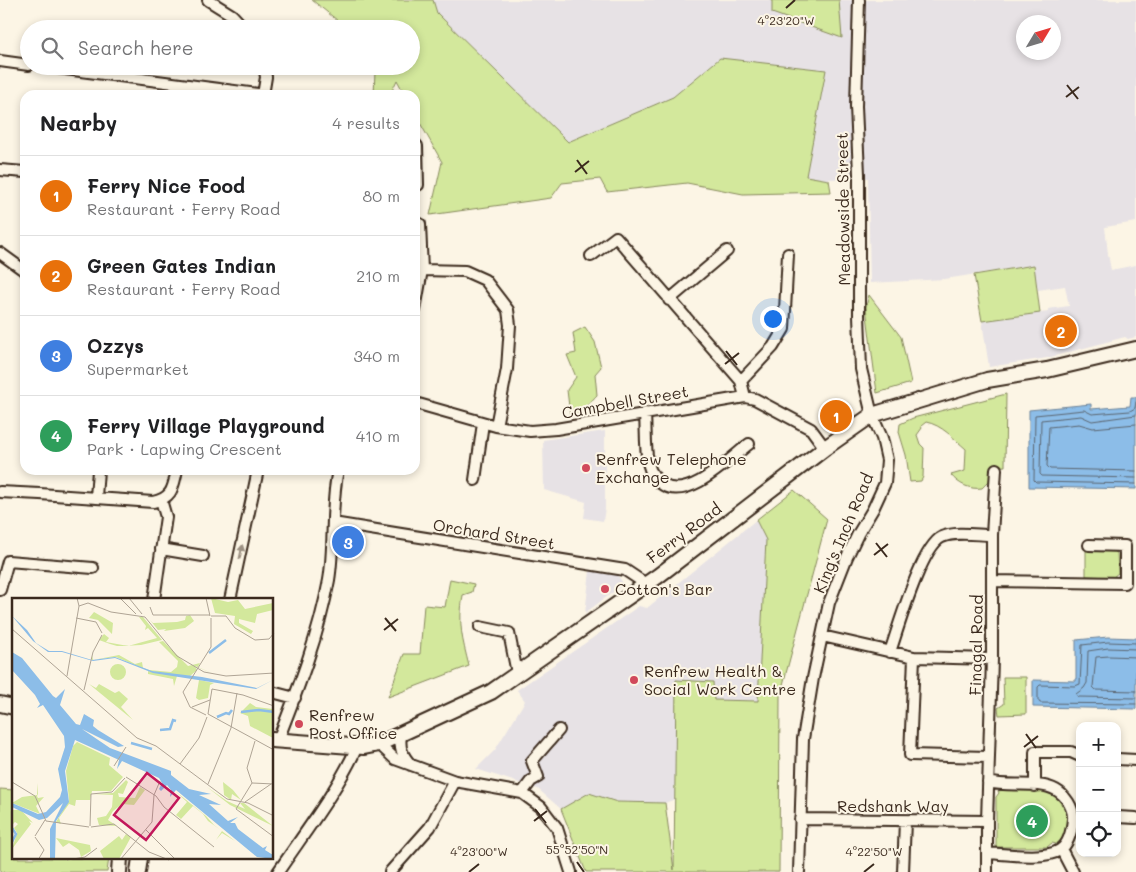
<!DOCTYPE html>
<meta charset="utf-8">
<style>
body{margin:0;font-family:Mali,sans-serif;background:#f2f2f2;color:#202124}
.controls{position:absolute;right:15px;bottom:15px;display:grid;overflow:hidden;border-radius:10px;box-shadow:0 2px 8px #0003}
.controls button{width:45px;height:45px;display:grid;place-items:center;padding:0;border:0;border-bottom:1px solid #e0e0e0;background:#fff;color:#202124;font:25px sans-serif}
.compass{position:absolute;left:1016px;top:15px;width:45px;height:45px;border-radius:50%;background:#fff;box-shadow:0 2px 8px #0003;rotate:52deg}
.you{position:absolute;left:772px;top:318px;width:18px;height:18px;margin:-12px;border:4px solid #fff;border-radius:50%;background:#1a73e8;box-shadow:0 0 0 8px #1a73e833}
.badge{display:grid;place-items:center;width:32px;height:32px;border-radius:50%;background:#2563eb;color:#fff;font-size:16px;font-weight:700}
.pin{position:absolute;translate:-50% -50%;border:2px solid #fff;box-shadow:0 1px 5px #0006}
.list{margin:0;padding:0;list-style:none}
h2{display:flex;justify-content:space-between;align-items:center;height:65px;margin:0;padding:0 20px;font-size:21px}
h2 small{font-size:16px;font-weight:400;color:#757577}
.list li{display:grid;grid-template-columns:32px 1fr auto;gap:15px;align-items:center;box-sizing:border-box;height:80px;padding:0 20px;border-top:1px solid #e0e0e0}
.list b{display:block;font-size:19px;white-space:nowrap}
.list p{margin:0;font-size:16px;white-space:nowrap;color:#757577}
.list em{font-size:16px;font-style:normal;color:#757577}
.icon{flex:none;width:28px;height:28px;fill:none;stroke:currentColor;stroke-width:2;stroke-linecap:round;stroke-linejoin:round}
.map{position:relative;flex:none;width:1136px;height:872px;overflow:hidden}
.search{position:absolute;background:#fff;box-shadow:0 2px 8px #0003;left:20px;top:20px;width:400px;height:55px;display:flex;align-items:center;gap:12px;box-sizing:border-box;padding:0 18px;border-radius:28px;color:#757577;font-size:19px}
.panel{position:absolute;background:#fff;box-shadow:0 2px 8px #0003;left:20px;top:90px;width:400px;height:385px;border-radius:15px}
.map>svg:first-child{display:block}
</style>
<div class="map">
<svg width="1136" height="872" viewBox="0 0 1136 872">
<rect width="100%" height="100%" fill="#fcf5e5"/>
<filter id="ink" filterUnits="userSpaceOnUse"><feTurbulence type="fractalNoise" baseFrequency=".02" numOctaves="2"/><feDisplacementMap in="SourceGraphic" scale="10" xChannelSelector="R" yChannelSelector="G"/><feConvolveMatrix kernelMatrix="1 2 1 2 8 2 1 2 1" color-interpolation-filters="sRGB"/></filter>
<g filter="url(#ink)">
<path fill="#e7e2e5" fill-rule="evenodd" d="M433,0H1136V222L1105,227L1108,254L1111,270L1136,265V337L1128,339L1125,337L1047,358L989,367L982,321L1048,312V309L1069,306L1065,286L1038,290L1033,265L945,279L870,283L868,178L826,179L806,177L826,70L720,58L673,97L568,142L437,13ZM1024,22H1054V52H1024Z
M605,431V508L603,521L584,518L586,502L544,490L543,440Z
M756,520L766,540L758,701L714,700L676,680L675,799L665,803L617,802L589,793L561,809L538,789L476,769L495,750L525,701L517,690L639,606L647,608Z
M590,571L617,575L624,584L585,613Z"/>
<path fill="#d3e89c" stroke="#87895d" d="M312,0H433L437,13L568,142L673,97L720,58L826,70L806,176L829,180L831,192L743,194L687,183L607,192L600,179L562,183L551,198L430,215L442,162L415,114V95H405L397,80L390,95H374L375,71L373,66H411V29H348Z
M772,0H839L842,38L772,13Z
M1034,265L1040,313L982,321L974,275Z
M869,295L901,337L911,383L877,393L866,307Z
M585,327L595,342L601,367L595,374L597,395L581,412L570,415L567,390L576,377L567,355L576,353L573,333Z
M1006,394L1005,466L991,467L989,481L982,488C970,490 958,484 951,475L965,471L966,449C953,438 942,425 926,422L921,426L922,428L917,435L920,444L924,448L923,477L921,481L910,482L906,455L899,432L900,424L913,418Z
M794,490L827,519L780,696L779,872H586L561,809L589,793L617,802L665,803L674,870L676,680L713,682L714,700L758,701L766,540L756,520Z
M1086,550H1112L1117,553L1118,573L1113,577L1086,576Z
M450,579L474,584L472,592L463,595C458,625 462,638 469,666L388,697L404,654H420L424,605L445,607Z
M1003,677H1026V714L999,715L998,708L1004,704Z
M0,789L14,790V858H109L107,872H0Z
M1003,790C1025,790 1071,785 1068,821C1067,831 1064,838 1056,844L1052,843L1047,847H996V797L999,793L998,791Z"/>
<path fill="#8cbde8" stroke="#6c8297" d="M1131,397H1136V489L1029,487V410L1091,404V409L1130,406Z
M1108,637L1136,638V709L1033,707V680L1076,681V640Z"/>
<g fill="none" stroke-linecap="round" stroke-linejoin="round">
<path stroke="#5b656f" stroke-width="1" d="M1136,402L1135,408L1130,411L1092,414L1084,410L1035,415L1034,480L1036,482L1136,484
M1136,415L1092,421L1081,416L1041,420L1040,474L1042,476L1136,478
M1136,424L1093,428L1079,424L1049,427L1047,466L1050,469L1136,471
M1136,643L1108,642L1082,645L1080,684L1075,686L1040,685L1038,687V700L1040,703L1136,704
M1136,649L1108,648L1088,651L1087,683L1084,688L1076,694L1078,697L1136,698
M1136,657L1109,656L1096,657L1093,687L1096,690L1136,691"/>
<defs>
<path id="minor" d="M208,0L232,15L245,29
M0,61L29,65
M42,66L266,95
M263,95L266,77L264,66
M415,144L417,146L418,185
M0,170L25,172
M0,253L25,271
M591,256L616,237L741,381L745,397
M422,270L465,271L485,280L508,310L510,325L507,369L496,426
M669,300L727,251
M415,310L422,270L420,224
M741,381L773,347L784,329L788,254
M415,403L496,426L530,431L556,429L745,397L755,399L811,429L825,448
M645,413C646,429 645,447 648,463C650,472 656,481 663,485C689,501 729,459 749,444
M475,480L483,423
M0,492L40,494L153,502C173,498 173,487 177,470
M96,497L98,470
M333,523L625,570L646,584
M161,549L203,556
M992,581L1125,583V546L1089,545
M0,590L8,561L93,568
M154,600L166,517L161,500
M230,600L258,470
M480,627L509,633L517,673
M822,636L914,657L992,659
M890,652C898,629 921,547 942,537C956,531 977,535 992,535
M914,657L910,755L988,757
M272,692L295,698
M401,735C399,748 402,755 411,765
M278,740C298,689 319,635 329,580C335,544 330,506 338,470
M379,744L395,759L455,781L522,793L541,807L557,828L571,872
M1117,759L1136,760
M1035,786V752H1071L1080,756
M522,793L531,781L538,777L532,761L559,730
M1117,817L1136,818
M800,819L987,821
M1061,849L1073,872
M987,853C1006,854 1044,860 1060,850C1069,844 1072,829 1073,819C1074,808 1065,795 1056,790C1038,780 1009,788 988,782
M278,872C305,832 337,791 357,747
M390,872L430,827L455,781
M799,872L803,739L813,678L829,603L847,557L858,534L873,509L885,483L887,460L882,438L872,415L861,369L859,315V174L856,106L859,0
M903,872L905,821
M987,872V821L992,659V535L996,469"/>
<path id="major" d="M0,704L14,707
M272,740L364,747L379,744L491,692L658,576L825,448L872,415L987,380L1047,370L1136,349
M119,872L120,858
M138,872L140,858"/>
</defs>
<use href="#minor" stroke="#3b2a1e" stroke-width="14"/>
<use href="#major" stroke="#3b2a1e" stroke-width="18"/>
<use href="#minor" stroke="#fcf5e5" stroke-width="10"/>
<use href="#major" stroke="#fcf5e5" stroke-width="14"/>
</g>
<defs><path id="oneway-solid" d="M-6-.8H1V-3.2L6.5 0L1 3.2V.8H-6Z" transform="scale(1.25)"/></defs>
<use fill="#9c9082" href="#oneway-solid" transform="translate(241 552) rotate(-78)"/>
</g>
<path fill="none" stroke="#3b2a1e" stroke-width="2" d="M786,8L795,0M1067,85L1078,99M1066,97L1079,87M577,160L587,174M575,172L589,161M726,351L737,365M725,364L739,353M876,543L887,557M874,555L888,544M385,618L396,631M384,630L398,619M1026,734L1036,748M1024,747L1038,736M535,809L546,823M534,821L547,811M577,862L584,872M469,872L479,864M864,872L874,864"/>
<g fill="#d1495b" stroke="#fcf5e5" stroke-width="2">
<circle cx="586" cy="468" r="5"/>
<circle cx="605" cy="589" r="5"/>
<circle cx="634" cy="680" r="5"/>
<circle cx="299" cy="724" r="5"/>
</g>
<g text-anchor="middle" stroke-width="4" stroke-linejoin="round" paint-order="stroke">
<g font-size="16" fill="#3b2a1e" stroke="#fcf5e5">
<text transform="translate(843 209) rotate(-91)" y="6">Meadowside Street</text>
<text transform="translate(625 402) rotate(-10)" y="6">Campbell Street</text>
<text transform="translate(684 533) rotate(-37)" y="6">Ferry Road</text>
<text transform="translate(843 533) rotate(-67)" y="6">King's Inch Road</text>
<text transform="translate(494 534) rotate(9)" y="6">Orchard Street</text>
<text transform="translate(976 645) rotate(-89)" y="6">Finagal Road</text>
<text x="893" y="812">Redshank Way</text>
</g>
<g font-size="16" fill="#3b2a1e" stroke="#fcf5e5" text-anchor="start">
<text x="596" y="465">Renfrew Telephone<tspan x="596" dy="18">Exchange</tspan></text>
<text x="615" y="595">Cotton's Bar</text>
<text x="644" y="677">Renfrew Health &amp;<tspan x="644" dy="18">Social Work Centre</tspan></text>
<text x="309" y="721">Renfrew<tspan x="309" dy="18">Post Office</tspan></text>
</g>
</g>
<g transform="translate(12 598)">
<rect width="261" height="261" fill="#fcf5e5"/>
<path d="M199,0L216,4L226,2L233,11L261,5V12L245,16L243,25L227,21V25L241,33L239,36L222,26L223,18L203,15ZM82,14L101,25L100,36L86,22L77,20ZM178,17L182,23L173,30L152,33L154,31L146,32L138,22L141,25L165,24L173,22L174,18ZM127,19H131L150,42L129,47L111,48H105L98,46L87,42L92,36L97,40L94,44L116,48L145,40L136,30L133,32L134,28ZM151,43L176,68L188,65L186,69L204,77L183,68L185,72L178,78L153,76L165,78L162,88L161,81L136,76V73L152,76L135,72L104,59L80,62L81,57V62L107,57L123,66L130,64L131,70L137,72L159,74L165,69L166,63L147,44ZM98 74a8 8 0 1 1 16 0a8 8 0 1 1-16 0ZM187,82L202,85L198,87L196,100L187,102L184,100ZM77,86L84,90L87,86L103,95L107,93L116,101L109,109L121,122ZM238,105L244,109L261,111V140L238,128L236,118L228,115ZM65,144L98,160L97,167L111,179L99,193H80L78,202H64L63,208L57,206L47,220L49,226L44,224L57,202L54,173L61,148ZM201,176L221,192L229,202L220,196L219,202L212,197L211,184ZM114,182L116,184L111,196L106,195L107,199L123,200L128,189L133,192L122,207L110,206L101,213L96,222L105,228L87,227L85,220L94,218L100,209L101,197L81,196L101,195ZM25,185L26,196L25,198L26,200L32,199L24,208L28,216L0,205L10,199L25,197ZM195,189L215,203L233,211L228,205H232L261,228L218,207ZM163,193L194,218L202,227L223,243L210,235L204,242L210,233L196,223L191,216L181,208L169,221L164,217L175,204ZM0,212H9L21,225L17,223L19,226L0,251L5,235L2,230L6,226L3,224L0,227ZM114,236L119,239L107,261H92L88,253L107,238L110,242ZM44,240L78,247L79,253L69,259L67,252L57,245L51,249Z" fill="#d3e89c"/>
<path d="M0,18L15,32L24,45L37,53H50L80,62L103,59L140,73L190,79L245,90L261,82L244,91L141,75L103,60L81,63L50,54H36L21,43ZM0,54L10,60L41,98L44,100L53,91L48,107L64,126L68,127L72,116L82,122L81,128L86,132L112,148L106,149L70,131L98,150L159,173V177L177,191L199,196L187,197L209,207L197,206L216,223L226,219L218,225H223L226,231L251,250L255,248L253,252L261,257V261L245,259L164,192L158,199L159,192L155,187L149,193L147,191L150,185L147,180L110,163L105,171L107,162L63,142L53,173L57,204L44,223L43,261H38V231L51,205L35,220L27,222L0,209V205L26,216L34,214L48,199L50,192L46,171L53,149L52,138L31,107L25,110L28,106L23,97L0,72Z" fill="#8cbde8"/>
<path fill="none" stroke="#8cbde8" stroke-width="2.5" d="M197,55L214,42M229,114L247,112L262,114M205,119L214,115L217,116L220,112M148,132L158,131L161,122L164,123M119,145L140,151M0,230L4,236L0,244"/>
<path fill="none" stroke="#afa495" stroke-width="1" d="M108,0L124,16M117,0L130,16M194,0L198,18M67,8L76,5L99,14L133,19L165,58L192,74L214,78L262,75M138,9L141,17H198M199,18H214L223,30L243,42L257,41L262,35M64,20L84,24L90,35M0,31L125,140L144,148L215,201L236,205L262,218M81,54L90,37M55,78L67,8L65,0M72,92L81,54M180,109L198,102M196,116L200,91L231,97L262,108M196,116L262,152M194,117L178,109L171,94L199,49V20M168,166L187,140L195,119M102,168L114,149M114,179L144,198L152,209L202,249M0,184L23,198L34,223L77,229M240,185L224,211L262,239M240,185L235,170L243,143M240,185L262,186M196,186L219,130L225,95M233,204L259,186M78,228L79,196L100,194L113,180M79,229L102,226L137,254L157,262M134,232L164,262M23,238L33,222M23,239L32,252L26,262M55,262L73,259L85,250M108,262L140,224L142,197L148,183"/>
<path fill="#c2185b" fill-opacity="0.15" stroke="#c2185b" stroke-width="2.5" d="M135,175L167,200L134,242L102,217Z"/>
<rect width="261" height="261" fill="none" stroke="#3b2a1e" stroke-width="2.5"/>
</g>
<g font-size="12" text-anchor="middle" fill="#3b2a1e" stroke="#fcf5e5" stroke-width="4" stroke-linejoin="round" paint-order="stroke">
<text x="786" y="25">4°23'20"W</text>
<text x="577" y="854">55°52'50"N</text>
<text x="479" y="856">4°23'00"W</text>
<text x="874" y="856">4°22'50"W</text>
</g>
</svg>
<div class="controls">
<button>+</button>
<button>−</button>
<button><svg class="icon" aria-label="locate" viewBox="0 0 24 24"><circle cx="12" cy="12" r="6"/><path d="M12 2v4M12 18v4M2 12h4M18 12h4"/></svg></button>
</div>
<svg class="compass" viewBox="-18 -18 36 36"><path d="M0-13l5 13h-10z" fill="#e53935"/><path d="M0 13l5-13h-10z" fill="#757577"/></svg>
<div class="you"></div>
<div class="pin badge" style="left:836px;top:416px;background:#e8710a">1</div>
<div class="pin badge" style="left:1061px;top:331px;background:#e8710a">2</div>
<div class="pin badge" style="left:348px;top:542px;background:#3f7fe0">3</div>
<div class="pin badge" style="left:1032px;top:821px;background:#2e9e5b">4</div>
<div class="search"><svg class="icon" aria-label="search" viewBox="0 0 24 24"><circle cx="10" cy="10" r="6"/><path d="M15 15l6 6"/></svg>Search here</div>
<section class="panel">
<h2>Nearby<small>4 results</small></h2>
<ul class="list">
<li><span class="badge" style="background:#e8710a">1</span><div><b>Ferry Nice Food</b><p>Restaurant · Ferry Road</p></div><em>80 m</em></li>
<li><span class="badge" style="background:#e8710a">2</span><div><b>Green Gates Indian</b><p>Restaurant · Ferry Road</p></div><em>210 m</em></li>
<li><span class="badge" style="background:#3f7fe0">3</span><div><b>Ozzys</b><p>Supermarket</p></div><em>340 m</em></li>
<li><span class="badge" style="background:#2e9e5b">4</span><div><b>Ferry Village Playground</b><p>Park · Lapwing Crescent</p></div><em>410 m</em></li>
</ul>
</section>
</div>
